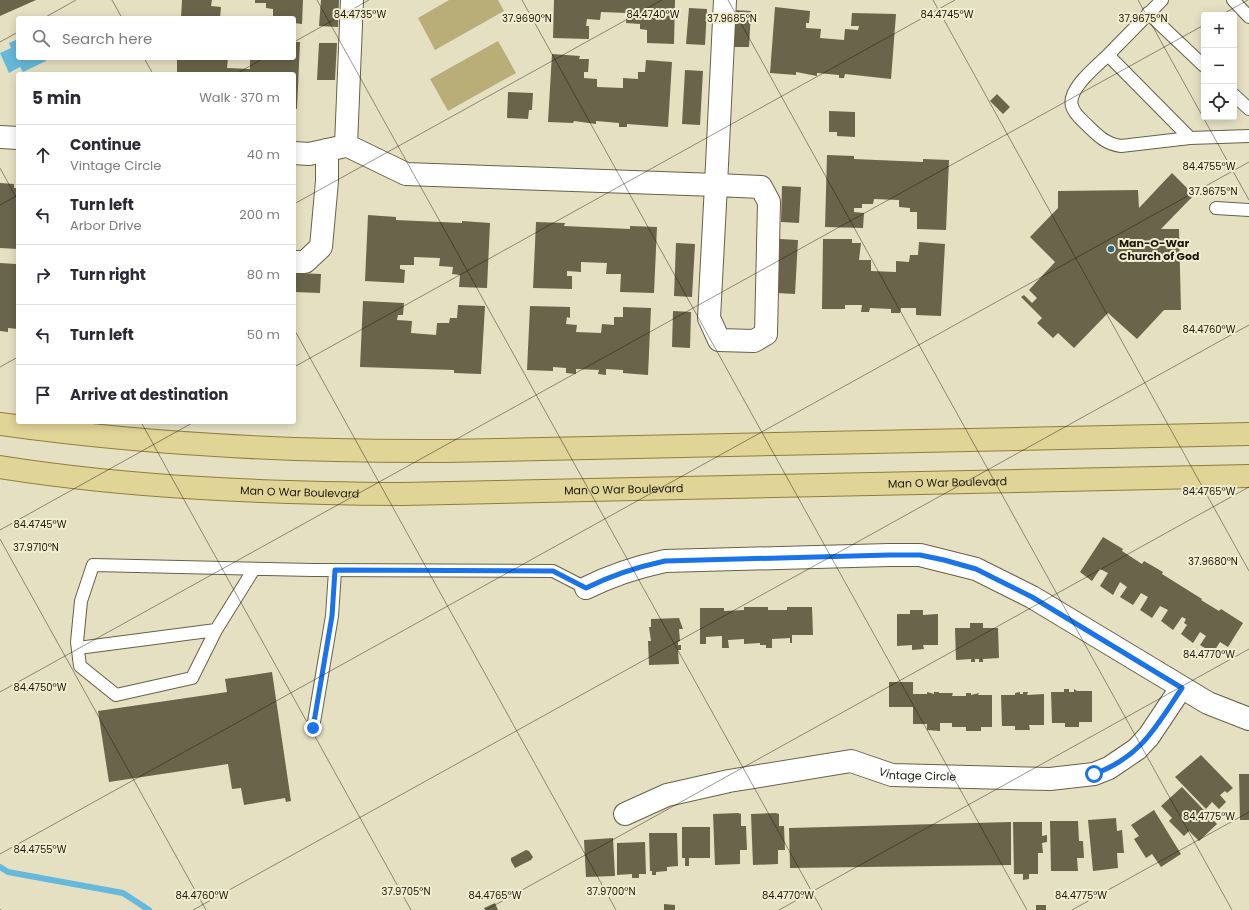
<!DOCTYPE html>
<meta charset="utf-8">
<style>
body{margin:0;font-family:Poppins,sans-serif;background:#f7f7f7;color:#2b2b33}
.controls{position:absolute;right:12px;top:12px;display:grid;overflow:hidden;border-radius:4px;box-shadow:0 2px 10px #0003}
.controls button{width:36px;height:36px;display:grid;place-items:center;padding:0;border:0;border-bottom:1px solid #e1e1e2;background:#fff;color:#2b2b33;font:20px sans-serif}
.stop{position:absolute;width:12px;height:12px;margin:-9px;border:3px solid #1a73e8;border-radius:50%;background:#fff}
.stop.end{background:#1a73e8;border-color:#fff;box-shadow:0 1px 4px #0008}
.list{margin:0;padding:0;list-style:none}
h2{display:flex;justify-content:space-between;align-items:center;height:52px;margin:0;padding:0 16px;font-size:17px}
h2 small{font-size:13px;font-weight:400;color:#7c7c81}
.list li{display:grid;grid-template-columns:26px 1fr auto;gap:12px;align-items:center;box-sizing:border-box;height:60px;padding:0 16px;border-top:1px solid #e1e1e2}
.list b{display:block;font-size:15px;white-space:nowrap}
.list p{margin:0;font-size:13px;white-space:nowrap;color:#7c7c81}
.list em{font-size:13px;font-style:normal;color:#7c7c81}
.icon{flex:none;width:22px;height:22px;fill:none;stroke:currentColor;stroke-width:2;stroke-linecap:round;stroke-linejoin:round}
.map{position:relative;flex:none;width:1249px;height:910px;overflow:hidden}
.search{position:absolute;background:#fff;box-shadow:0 2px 10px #0003;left:16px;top:16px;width:280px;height:44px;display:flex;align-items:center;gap:10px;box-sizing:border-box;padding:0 14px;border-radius:4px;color:#7c7c81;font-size:15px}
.panel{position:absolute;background:#fff;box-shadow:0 2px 10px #0003;left:16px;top:72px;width:280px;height:352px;border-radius:4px}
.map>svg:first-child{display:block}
</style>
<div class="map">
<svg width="1249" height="910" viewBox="0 0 1249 910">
<rect width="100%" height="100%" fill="#e6e0c3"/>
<path fill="#b9ad78" d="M449,0H498L504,11L435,50L418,18Z
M498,41L516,73L448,111L430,79Z"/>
<path fill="#66b9db" d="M18,39V58H45L46,61L23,72L20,67L9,73L0,53L11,48L9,43Z"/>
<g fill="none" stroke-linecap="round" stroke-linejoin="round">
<path stroke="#66b9db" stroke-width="6" d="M0,867L8,872L123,893L149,910"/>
</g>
<path fill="#69644a" d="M0,0H36L0,16Z
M182,0H212L211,6L221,7L220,18H181Z
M255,0H303L302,24L294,23V18H273V9L266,8V3H255Z
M321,0H339L338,27L319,26Z
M554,0H675L674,44L647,43V30L640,29V24L626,23L627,13L601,12L600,20L587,19L586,26H589V39L553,38Z
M775,7L810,11L809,23H806V28L821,29L820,38L844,40L845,29L858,30L859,26H851L852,13L896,14L891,79L845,74L844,78H839V75L817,73V76L796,72V75L770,73Z
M689,8L707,9L705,45L686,44Z
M733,10L751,11L749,47H730Z
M294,42H300L297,109H294V74H177V58H228L227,68L250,69V58H294Z
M319,43H337L335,80H317Z
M552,54L580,56L579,59H589L588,72H584V78L597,79V87L623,88V78L638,79V72H645L646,60L672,62L668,127L627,124V127H619V123L596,121V124L574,121L573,123L548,122Z
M685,70L703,71L700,125L682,124Z
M508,92L533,93L532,110H529L528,119L507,118Z
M997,94L1010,107L1003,114L990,101Z
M829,111L855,112V137L837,136V132H829Z
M827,155L854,156V159L923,162V159L949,160L946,230L917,229V212H910V208L899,207V200L874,199L873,204H862V208H854V212L864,213L863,228L825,227Z
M1172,173L1194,195L1161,229H1179L1181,310H1164L1137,339L1108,313L1074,348L1058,333L1053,338L1037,323L1042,318L1021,297L1024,295L1032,303L1037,298L1029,290L1055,262L1030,237L1058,208V191L1138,190L1139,208Z
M0,183L14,184V188H18V249L0,248Z
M782,186L801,187L799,223L781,222Z
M368,215L396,217V220L462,223V221L490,223L487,288L459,287L460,275L452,274L453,267L439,266L440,258L414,257V265H400V269L405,270L404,283L365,281Z
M536,222L565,223L564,226L630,229V226L657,227L654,293L620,292L621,274H606L607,263L581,262V272L567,271V276H572V289L533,288Z
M780,239L798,240L795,294L777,293Z
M823,239H852V243H861L859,260H871V271L896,272V261L909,262L910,255H918L919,242L945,244L941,316L916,315V308H901L900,313H891V309L870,308L869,312H861L862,305H845V309H822Z
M676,243L695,244L692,297L674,296Z
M0,263L16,264L18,266V329L8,328V332L0,331Z
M294,273L321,274L320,293L294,292Z
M363,301L404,303L403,315H398L397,320L412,321L411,333L436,335L437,323H449L450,318H457L458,305L485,306L481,374L454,373V370L360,367Z
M530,306L570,307V318L567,317L566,324L577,325L576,332L601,333L602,324L614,325V317H623V307L651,308L648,375L623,373V370L606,369V375L598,374L599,370L576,369V374L566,373V368L553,367V371L527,370Z
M673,311L691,312L690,348L672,347Z
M1103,537L1123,549L1122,551L1142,564L1144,561L1163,572L1162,574L1202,599L1201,600L1219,611L1221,609L1243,623L1228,647L1220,642L1213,653L1200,645L1206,636L1200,632L1193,643L1181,634L1187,625L1184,623L1186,619L1182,617L1173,630L1161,621L1168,610L1160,606L1152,618L1140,610L1148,597L1141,593L1133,605L1120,597L1127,587L1120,582L1113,595L1100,586L1108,573L1100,569L1092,581L1080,572Z
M744,607H768V610H787V607H812L813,635H792V643H790V638L772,639V648H766V645H760V643L744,644V639L728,640L729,648H722V636L706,637V644H700V608H724V611L744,610Z
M910,610H923V615L938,614V645H923L924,649L912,650V645L897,646V614H910Z
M679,618L683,629H679L680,641L678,642V645H681V650H678L679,664L649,665L648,641H651L649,627H651V619Z
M970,623H983V628H998L999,658L983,659V662H979V659H975V662H971V659L956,660L955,628H970Z
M272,672L291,801L286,802L285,798L244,805L241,788L232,789L228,764L109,782L98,711L227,692L225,679Z
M889,682H913V694H927V692L934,694V692H939V693H953L952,696H966V693H971V695L979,693L978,695H992V727H981V731H966V727H952V723H940V731L927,730V724H913V707H889Z
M1064,689H1069V692H1074V689L1077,691H1092V722H1079V727H1065V723H1052L1051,692H1064Z
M1020,692V694H1023V692H1028L1027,695L1044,694V725H1029L1030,730H1015V726H1002L1001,695H1015V693Z
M1201,755L1233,788L1227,793L1225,791L1220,795L1226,802L1219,809L1212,802L1206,809L1175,777Z
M1239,774H1249V820H1240Z
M1182,787L1217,824L1199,841L1189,831L1184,836L1169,821L1172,818L1161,806Z
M1154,810L1181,854L1161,867L1152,854L1146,858L1134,839L1139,836L1131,825Z
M738,813L741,814V826H746L747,850H740V864L715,865L713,814Z
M776,813L779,814V826H784L785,850H778V864L753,865L751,814Z
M1116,818L1117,831L1122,830L1124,853H1117L1118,868L1093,871L1088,820Z
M1050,821H1078L1079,841H1083L1084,858H1077L1078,871H1051Z
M1011,822V865L790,868L789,828Z
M1013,822H1042V836L1047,835V842L1042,843L1043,853H1038V874H1029V879L1023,880V874H1014Z
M682,827H710V858H689V866H685V858H682Z
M649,833H677L678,866L667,867V871L656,872V875H652V871H650Z
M613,838L615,876L586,877L584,840Z
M645,842L646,874H639V878H632V874L617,875V843Z
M526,850L529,851L533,857L531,860L515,868L511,861V858Z
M495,903L498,910H485L484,908Z
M664,904L675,905V910H664Z
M1036,905H1046V910H1036Z"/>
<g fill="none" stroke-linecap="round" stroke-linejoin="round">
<defs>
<path id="service" d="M1162,0L1108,55L1190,138
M1233,0L1249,17
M1148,13L1204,66
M1108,55C1097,66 1067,89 1072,106C1074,114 1082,120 1087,125C1098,136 1106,144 1121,146L1190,138L1249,136
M1234,95L1249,109
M1216,208L1249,210
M216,630L254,569
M78,648L216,630L192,678L116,695L80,666L77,642L81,601L93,565L313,570L553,571L586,588
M313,728L332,616L335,571"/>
<g id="minor">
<path d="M352,0L346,145L406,174L716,185L725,0"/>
<path d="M0,137L18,138"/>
<path d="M294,153L309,154L341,147"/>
<path d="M716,185L761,187L769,202L766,334L754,341L719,340L709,318Z"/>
<path d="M294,262H305L321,247L327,181V150"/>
<path d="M586,588C612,575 637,567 665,561L889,555H920L976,569L1032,597L1208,703L1249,719"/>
<path id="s1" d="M625,814L667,795L729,781L851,761L892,775L1050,779L1094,774L1109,768L1137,749L1149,736L1181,688"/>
</g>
<g id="primary">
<path d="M0,424C149,445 296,452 446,451L1249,434"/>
<path id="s2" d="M0,467C133,488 268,493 403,494L1249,476"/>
</g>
</defs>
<use href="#service" stroke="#666147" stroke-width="14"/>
<use href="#minor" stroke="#666147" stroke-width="24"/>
<use href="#primary" stroke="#8d7f3a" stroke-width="24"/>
<use href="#service" stroke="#fff" stroke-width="12"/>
<use href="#minor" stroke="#fff" stroke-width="22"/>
<use href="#primary" stroke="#e0d497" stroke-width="22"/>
</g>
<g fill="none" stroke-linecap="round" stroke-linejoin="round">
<path stroke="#1a73e8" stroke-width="5" d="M313,728L332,616L335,570L553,571L586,588C612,575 637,567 665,561L889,555H920L944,560L976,569L1032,597L1182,688C1155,728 1141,757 1094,774"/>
</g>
<path fill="none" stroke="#1a180d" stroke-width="1" stroke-opacity="0.45" d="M112,0L122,18M317,0L822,910M522,0L1027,910M728,0L1232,910M933,0L1249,571M1138,0L1249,200M1221,15L1248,0M44,18L76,0M0,42L18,32M294,42L369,0M144,58L153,74M236,74L264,58M0,168L18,201M294,204L662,0M0,205L18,195M294,329L616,910M0,367L18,357M294,367L955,0M141,422L411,910M0,530L194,422M0,539L206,910M0,692L1204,25M0,854L1249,162M0,909L1,910M193,910L1249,325M486,910L1249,487M779,910L1249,649M1072,910L1249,812"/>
<circle fill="#2f6a82" stroke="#f3edcf" stroke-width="1.5" cx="1111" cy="249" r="4"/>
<g text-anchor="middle" stroke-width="4" stroke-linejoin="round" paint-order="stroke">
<g font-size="11" font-weight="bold" fill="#1a180d" stroke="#f3edcf" text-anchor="start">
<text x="1119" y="247">Man-O-War<tspan x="1119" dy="13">Church of God</tspan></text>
</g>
<g font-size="11" fill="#1a180d" stroke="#f3edcf">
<text dy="4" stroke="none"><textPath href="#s2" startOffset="949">Man O War Boulevard</textPath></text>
<text dy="4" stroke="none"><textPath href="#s2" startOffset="625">Man O War Boulevard</textPath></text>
<text dy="4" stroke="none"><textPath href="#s2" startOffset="301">Man O War Boulevard</textPath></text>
<text dy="4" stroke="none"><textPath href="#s1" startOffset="302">Vintage Circle</textPath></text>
</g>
</g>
<g font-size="10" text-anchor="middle" fill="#1a180d" stroke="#f3edcf" stroke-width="4" stroke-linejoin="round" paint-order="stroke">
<text x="360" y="18">84.4735°W</text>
<text x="653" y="18">84.4740°W</text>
<text x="947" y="18">84.4745°W</text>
<text x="527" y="22">37.9690°N</text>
<text x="732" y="22">37.9685°N</text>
<text x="1143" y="22">37.9675°N</text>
<text x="1209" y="170">84.4755°W</text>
<text x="1213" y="195">37.9675°N</text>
<text x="1209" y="333">84.4760°W</text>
<text x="1209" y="495">84.4765°W</text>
<text x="40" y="528">84.4745°W</text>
<text x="36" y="551">37.9710°N</text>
<text x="1213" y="565">37.9680°N</text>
<text x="1209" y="658">84.4770°W</text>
<text x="40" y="691">84.4750°W</text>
<text x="1209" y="820">84.4775°W</text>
<text x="40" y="853">84.4755°W</text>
<text x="406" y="895">37.9705°N</text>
<text x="611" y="895">37.9700°N</text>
<text x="202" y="899">84.4760°W</text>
<text x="495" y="899">84.4765°W</text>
<text x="788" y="899">84.4770°W</text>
<text x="1081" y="899">84.4775°W</text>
</g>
</svg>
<div class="controls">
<button>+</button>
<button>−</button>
<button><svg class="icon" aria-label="locate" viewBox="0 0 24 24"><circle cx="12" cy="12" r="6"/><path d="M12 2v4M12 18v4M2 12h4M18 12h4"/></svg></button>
</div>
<div class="stop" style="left:1094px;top:774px"></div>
<div class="stop end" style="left:313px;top:728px"></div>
<div class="search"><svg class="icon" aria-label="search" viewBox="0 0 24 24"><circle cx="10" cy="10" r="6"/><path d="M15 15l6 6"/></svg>Search here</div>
<section class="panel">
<h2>5 min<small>Walk · 370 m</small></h2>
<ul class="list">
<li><svg class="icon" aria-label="ahead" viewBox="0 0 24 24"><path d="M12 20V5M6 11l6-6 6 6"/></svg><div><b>Continue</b><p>Vintage Circle</p></div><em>40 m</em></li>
<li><svg class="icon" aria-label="left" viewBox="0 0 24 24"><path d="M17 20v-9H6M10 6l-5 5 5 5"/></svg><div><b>Turn left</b><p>Arbor Drive</p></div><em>200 m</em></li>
<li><svg class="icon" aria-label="right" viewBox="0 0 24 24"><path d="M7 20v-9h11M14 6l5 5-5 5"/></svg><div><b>Turn right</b></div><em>80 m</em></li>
<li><svg class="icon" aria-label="left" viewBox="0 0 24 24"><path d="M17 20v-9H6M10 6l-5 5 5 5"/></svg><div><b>Turn left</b></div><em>50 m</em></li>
<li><svg class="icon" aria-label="arrive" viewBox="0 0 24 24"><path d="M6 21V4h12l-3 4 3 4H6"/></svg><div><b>Arrive at destination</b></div></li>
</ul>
</section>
</div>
